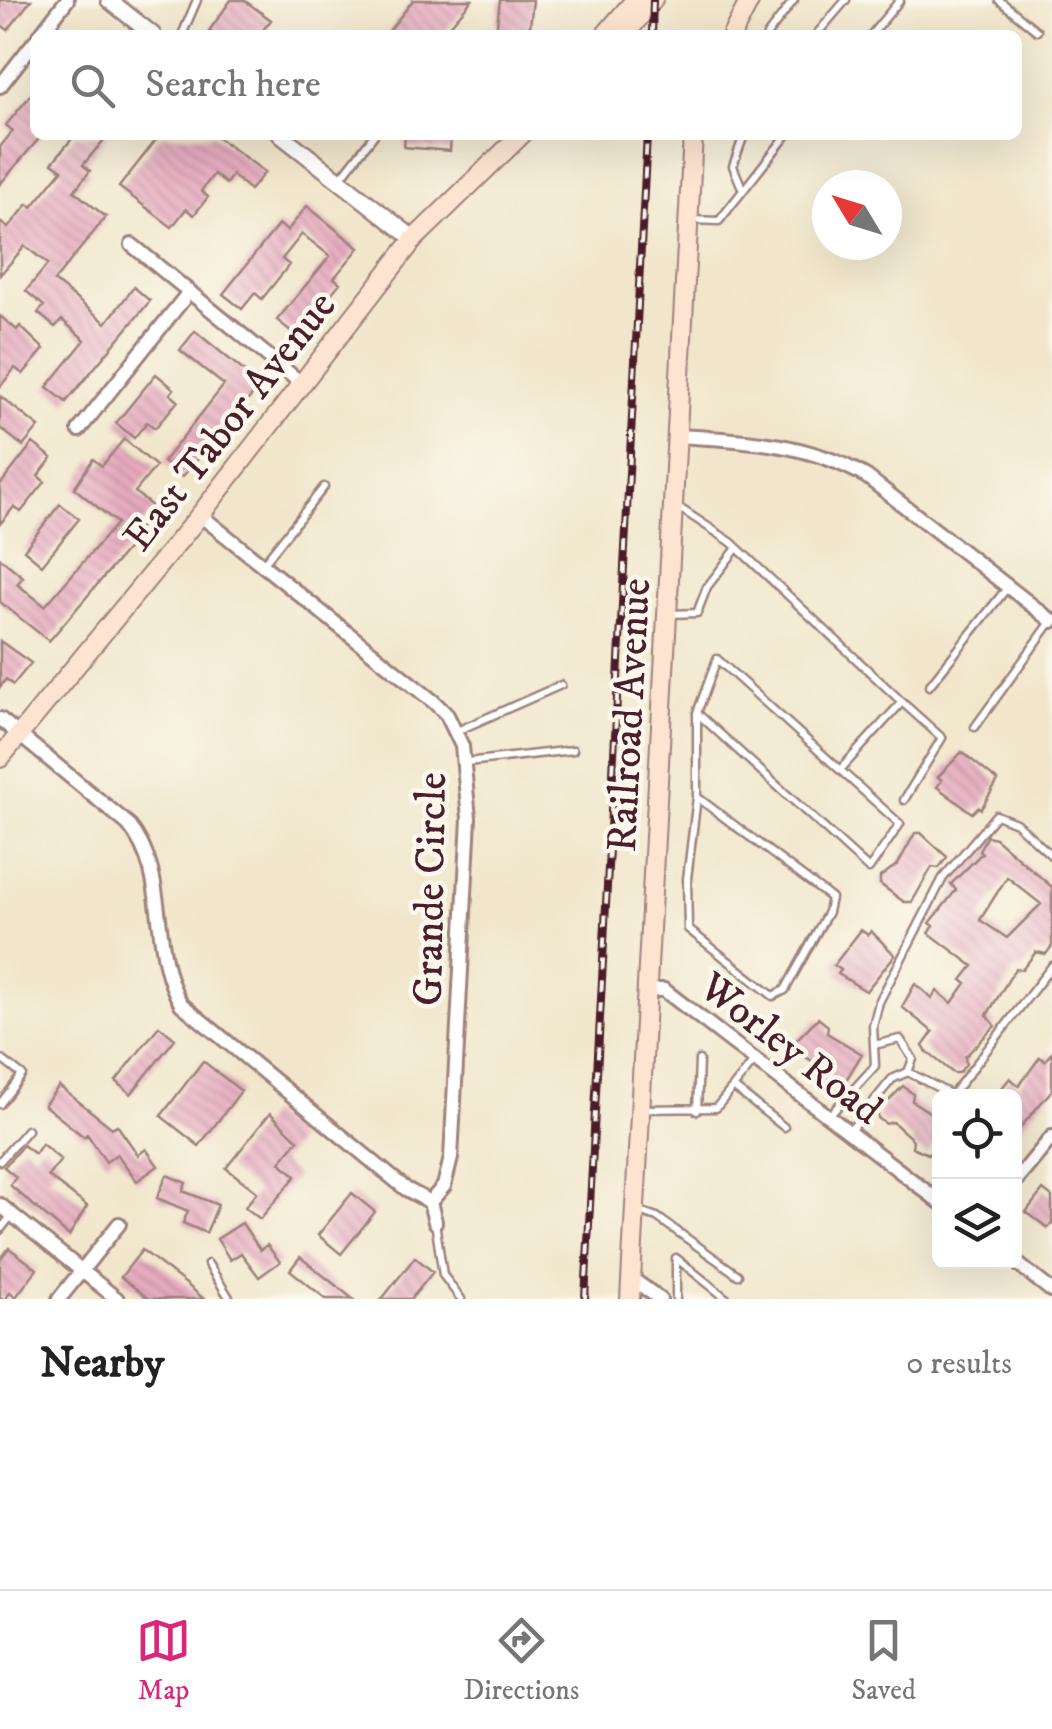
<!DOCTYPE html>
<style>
body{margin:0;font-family:"IM FELL DW Pica",serif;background:#f2f2f2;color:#222}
.controls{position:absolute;right:30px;bottom:30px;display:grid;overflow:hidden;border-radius:15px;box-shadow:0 10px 40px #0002}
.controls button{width:90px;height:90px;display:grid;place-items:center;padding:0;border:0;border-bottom:2px solid #e0e0e0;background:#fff;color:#222;font:50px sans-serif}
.compass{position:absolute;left:812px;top:170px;width:90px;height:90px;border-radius:50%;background:#fff;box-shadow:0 10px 40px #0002;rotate:308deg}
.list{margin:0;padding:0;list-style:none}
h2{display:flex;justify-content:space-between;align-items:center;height:130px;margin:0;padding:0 40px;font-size:42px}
h2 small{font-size:32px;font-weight:400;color:#767676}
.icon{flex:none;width:55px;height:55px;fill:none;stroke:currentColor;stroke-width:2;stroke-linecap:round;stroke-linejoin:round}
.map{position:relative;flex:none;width:1052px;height:1299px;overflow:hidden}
.search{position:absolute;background:#fff;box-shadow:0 10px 40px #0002;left:30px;right:30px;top:30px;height:110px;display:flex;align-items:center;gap:25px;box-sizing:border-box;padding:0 35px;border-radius:15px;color:#767676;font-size:38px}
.sheet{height:290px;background:#fff}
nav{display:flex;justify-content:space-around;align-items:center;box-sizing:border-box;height:140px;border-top:2px solid #e0e0e0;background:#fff;font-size:28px;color:#767676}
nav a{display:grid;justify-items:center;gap:5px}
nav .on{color:#db2777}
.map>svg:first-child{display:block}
</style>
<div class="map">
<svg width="1052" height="1299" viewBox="0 0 1052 1299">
<defs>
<pattern id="building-back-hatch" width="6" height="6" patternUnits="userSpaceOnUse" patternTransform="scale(2.5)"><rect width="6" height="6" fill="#e7aabf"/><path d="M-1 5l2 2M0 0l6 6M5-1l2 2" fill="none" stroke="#bd8a9b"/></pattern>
</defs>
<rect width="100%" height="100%" fill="#fbf7ec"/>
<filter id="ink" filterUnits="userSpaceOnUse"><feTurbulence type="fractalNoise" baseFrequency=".01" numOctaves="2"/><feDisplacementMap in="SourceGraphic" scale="20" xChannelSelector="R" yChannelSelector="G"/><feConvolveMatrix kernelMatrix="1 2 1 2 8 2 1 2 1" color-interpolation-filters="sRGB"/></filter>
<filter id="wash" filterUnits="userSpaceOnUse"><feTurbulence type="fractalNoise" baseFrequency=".0048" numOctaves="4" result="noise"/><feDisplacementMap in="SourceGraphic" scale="40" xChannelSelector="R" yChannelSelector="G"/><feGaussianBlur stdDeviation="2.25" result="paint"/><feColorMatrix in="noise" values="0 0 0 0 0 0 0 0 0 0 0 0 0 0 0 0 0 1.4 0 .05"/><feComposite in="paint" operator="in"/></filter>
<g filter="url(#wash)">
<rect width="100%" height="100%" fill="#f1e6cb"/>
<g id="blocks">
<path fill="url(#building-back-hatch)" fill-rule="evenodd" d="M0,0H31L8,30L0,24Z
M231,0H244L271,20L259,35H215L209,31Z
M413,0H472L442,35H386Z
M500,0H533L529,35L496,32Z
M35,90V135H42L0,184V147L13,131L6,125Z
M75,135H108L83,165L90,171L74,191L106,217L54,281L106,323L134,287L150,301L66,402L47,387L85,340L62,320L55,327L38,313L44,306L26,291L48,264L25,246L0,275V222L8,228L28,204L32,207L62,170L52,163Z
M160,135H214L265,172L250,190L232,175L226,184L214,174L201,191L208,197L194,215L186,209L172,227L119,187Z
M405,135H451L450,151L404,147Z
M307,206L359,248L334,278L340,283L297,336L277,320L330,256L302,234L282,259L289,265L262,299L255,293L242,309L223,294L279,224L287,231Z
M0,316L17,330L20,326L44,349L23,374L15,368L0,387Z
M195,331L261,385L182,477L163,462L224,385L180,350Z
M156,374L174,389L170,394L178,401L155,428L147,422L134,438L116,423Z
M0,396L39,427L23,446L0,428Z
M124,439L156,466L135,492L155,509L133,536L136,539L49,641L0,602V558L23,577L17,584L45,606L117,523L74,488L93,459L102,466Z
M33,443L52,458L38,476L45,482L21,512L14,507L0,524V485Z
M60,504L79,519L42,565L24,550Z
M0,641L31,663L13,685L6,679L0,687Z
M962,752L998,781L981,809L978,807L972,813L937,787L942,780L938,777Z
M915,833H921L947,857L939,868L932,867L912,902H904L880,884V877L898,864Z
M987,836L995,838L1052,887V946L1046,954L1036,952L1022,970L1015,969L987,1015L995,1026L965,1057L966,1064L959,1073H953L926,1051L923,1046L933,1032L902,1007L915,984L932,998L937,991L952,1003L966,983L962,980L973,966L929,933L934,926L930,923L956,890L951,884L982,853L979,850ZM1007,877L1041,904L1007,938L980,920Z
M861,930L868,935L871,931L895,955L866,991L838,974L841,970L834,965Z
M818,1018L828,1026L827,1033L862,1054L843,1085L836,1086L827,1079L828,1071L793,1049V1043Z
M159,1026L175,1039L131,1094L116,1081Z
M1052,1052V1090L1014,1135V1096H1002L1006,1092L1001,1089L1010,1078L1019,1086L1040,1057L1045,1061Z
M203,1061L241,1091L199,1146L161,1116Z
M59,1086L112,1128L117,1125L138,1155L146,1149L158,1166L137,1181L117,1154L106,1162L87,1134L84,1137L44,1105Z
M903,1086L913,1094L912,1101L940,1119V1138L928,1154L912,1147L913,1140L893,1122L886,1124L878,1118V1112Z
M270,1113L298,1140L280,1162L296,1176L260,1219L245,1207L257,1192L226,1168Z
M42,1144L61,1160L48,1176L87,1206L69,1236L10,1185L16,1177L4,1167L23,1145L35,1154Z
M167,1175L186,1183L183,1191L218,1205L206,1233L183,1223L188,1211L157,1198Z
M1043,1190L1052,1197V1223L1048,1228L1026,1212Z
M352,1193L375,1212L341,1254L318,1235Z
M242,1223L260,1250L267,1245L280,1262L259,1277L241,1253L230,1260L217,1239Z
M9,1248L37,1269L16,1297L10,1292L6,1299H0V1259Z
M142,1250L185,1283L204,1299H149L121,1277Z
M300,1257L353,1299H326L290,1270Z
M415,1257L433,1272L411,1299H382Z"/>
</g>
</g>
<g filter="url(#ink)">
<use href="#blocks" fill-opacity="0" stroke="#9e827b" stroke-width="2.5"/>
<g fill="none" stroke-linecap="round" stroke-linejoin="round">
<defs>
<path id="service" d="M999,0L1037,31
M182,35L197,0
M767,35L794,0
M816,35L846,0
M871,35L900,0
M339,180L374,135
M742,188L733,166L744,135
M689,220L719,221L787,135
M678,507L731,542L902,702L840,770L900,824L869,869L697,713L717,659L840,770
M263,564L324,487
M671,614L697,613L707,587L737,548
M929,686L1007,588
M902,702L942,738L904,800
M697,714V797L831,898L828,912L785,990L773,996L688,929L687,879L697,797
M975,727L1051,622
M457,731L561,685
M467,762L573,750
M874,1045L900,1039L913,1059L908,1072
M0,1058L22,1075L0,1104
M733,1087L784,1127
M642,1109L716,1108L756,1059
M697,1111L699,1060
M830,1115L875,1066L873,1026L879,1002L943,878L996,815L1016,823L1052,856
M849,1132L892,1079L908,1072L952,1095L1052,966
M0,1161L27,1130
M636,1210L657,1217L738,1275
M435,1222L443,1275L461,1299
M0,1230L12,1215
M208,1264L230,1299
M676,1299V1258L727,1299"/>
<path id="minor" d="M40,35L67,0
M0,86L35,41
M132,245L301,383
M79,430L189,292
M676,436C744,440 807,442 867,477L1052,621
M0,719L128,824C171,876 148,947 181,1004L406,1189L430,1202L444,1186L451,1158L469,818L462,746L447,715L434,702L200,515
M648,990H664L940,1202
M1014,1183L1052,1137
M430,1202L435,1222
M0,1205L117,1299
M1014,1261L1052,1291
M631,1278L660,1299
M59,1299L119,1224"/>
<path id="tertiary" d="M109,0L153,35
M281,135L414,239"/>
<path id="secondary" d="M605,35L635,0
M625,35L653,0
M732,35L750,0
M0,758L200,515L414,239L521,135
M630,1299L693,135"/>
</defs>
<use href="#service" stroke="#9e827b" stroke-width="11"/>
<use href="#minor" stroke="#9e827b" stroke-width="18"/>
<use href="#tertiary" stroke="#9e827b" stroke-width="20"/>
<use href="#secondary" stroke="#9e827b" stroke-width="22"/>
<use href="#service" stroke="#fff" stroke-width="6"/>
<use href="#minor" stroke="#fff" stroke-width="12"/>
<use href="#tertiary" stroke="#fff" stroke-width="15"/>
<use href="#secondary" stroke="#fde4d0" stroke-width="18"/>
<defs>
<path id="rail" d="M652,35L653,0
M585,1299L647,135"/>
</defs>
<use href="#rail" stroke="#4a1f2b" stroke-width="8"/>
<use href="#rail" stroke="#fbf7ec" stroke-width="4" stroke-dasharray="11" stroke-linecap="butt"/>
</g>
</g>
<g text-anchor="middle" stroke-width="9" stroke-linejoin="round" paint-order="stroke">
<g font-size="42" fill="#4a1f2b" stroke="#fbf7ec">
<text transform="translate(228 420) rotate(-52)" y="15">East Tabor Avenue</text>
<text transform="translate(627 715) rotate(-87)" y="15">Railroad Avenue</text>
<text transform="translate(428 889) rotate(-89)" y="15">Grande Circle</text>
<text transform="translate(792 1047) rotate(38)" y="15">Worley Road</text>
</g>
</g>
</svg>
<div class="controls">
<button><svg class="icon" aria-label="locate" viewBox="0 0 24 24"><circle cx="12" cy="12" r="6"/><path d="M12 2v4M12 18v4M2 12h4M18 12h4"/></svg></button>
<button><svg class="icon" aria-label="layers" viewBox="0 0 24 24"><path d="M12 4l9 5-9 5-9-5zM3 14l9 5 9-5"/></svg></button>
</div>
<svg class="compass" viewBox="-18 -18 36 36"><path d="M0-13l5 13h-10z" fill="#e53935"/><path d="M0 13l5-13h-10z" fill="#767676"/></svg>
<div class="search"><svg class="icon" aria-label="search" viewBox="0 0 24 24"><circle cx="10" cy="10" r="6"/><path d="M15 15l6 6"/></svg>Search here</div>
</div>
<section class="sheet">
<h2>Nearby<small>0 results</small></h2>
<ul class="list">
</ul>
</section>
<nav>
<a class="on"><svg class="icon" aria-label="map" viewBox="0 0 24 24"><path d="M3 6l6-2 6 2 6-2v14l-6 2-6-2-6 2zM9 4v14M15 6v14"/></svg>Map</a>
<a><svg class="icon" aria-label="directions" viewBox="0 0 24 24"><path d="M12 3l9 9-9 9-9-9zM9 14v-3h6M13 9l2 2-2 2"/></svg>Directions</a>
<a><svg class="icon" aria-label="saved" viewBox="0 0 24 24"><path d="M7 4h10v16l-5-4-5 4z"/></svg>Saved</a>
</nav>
